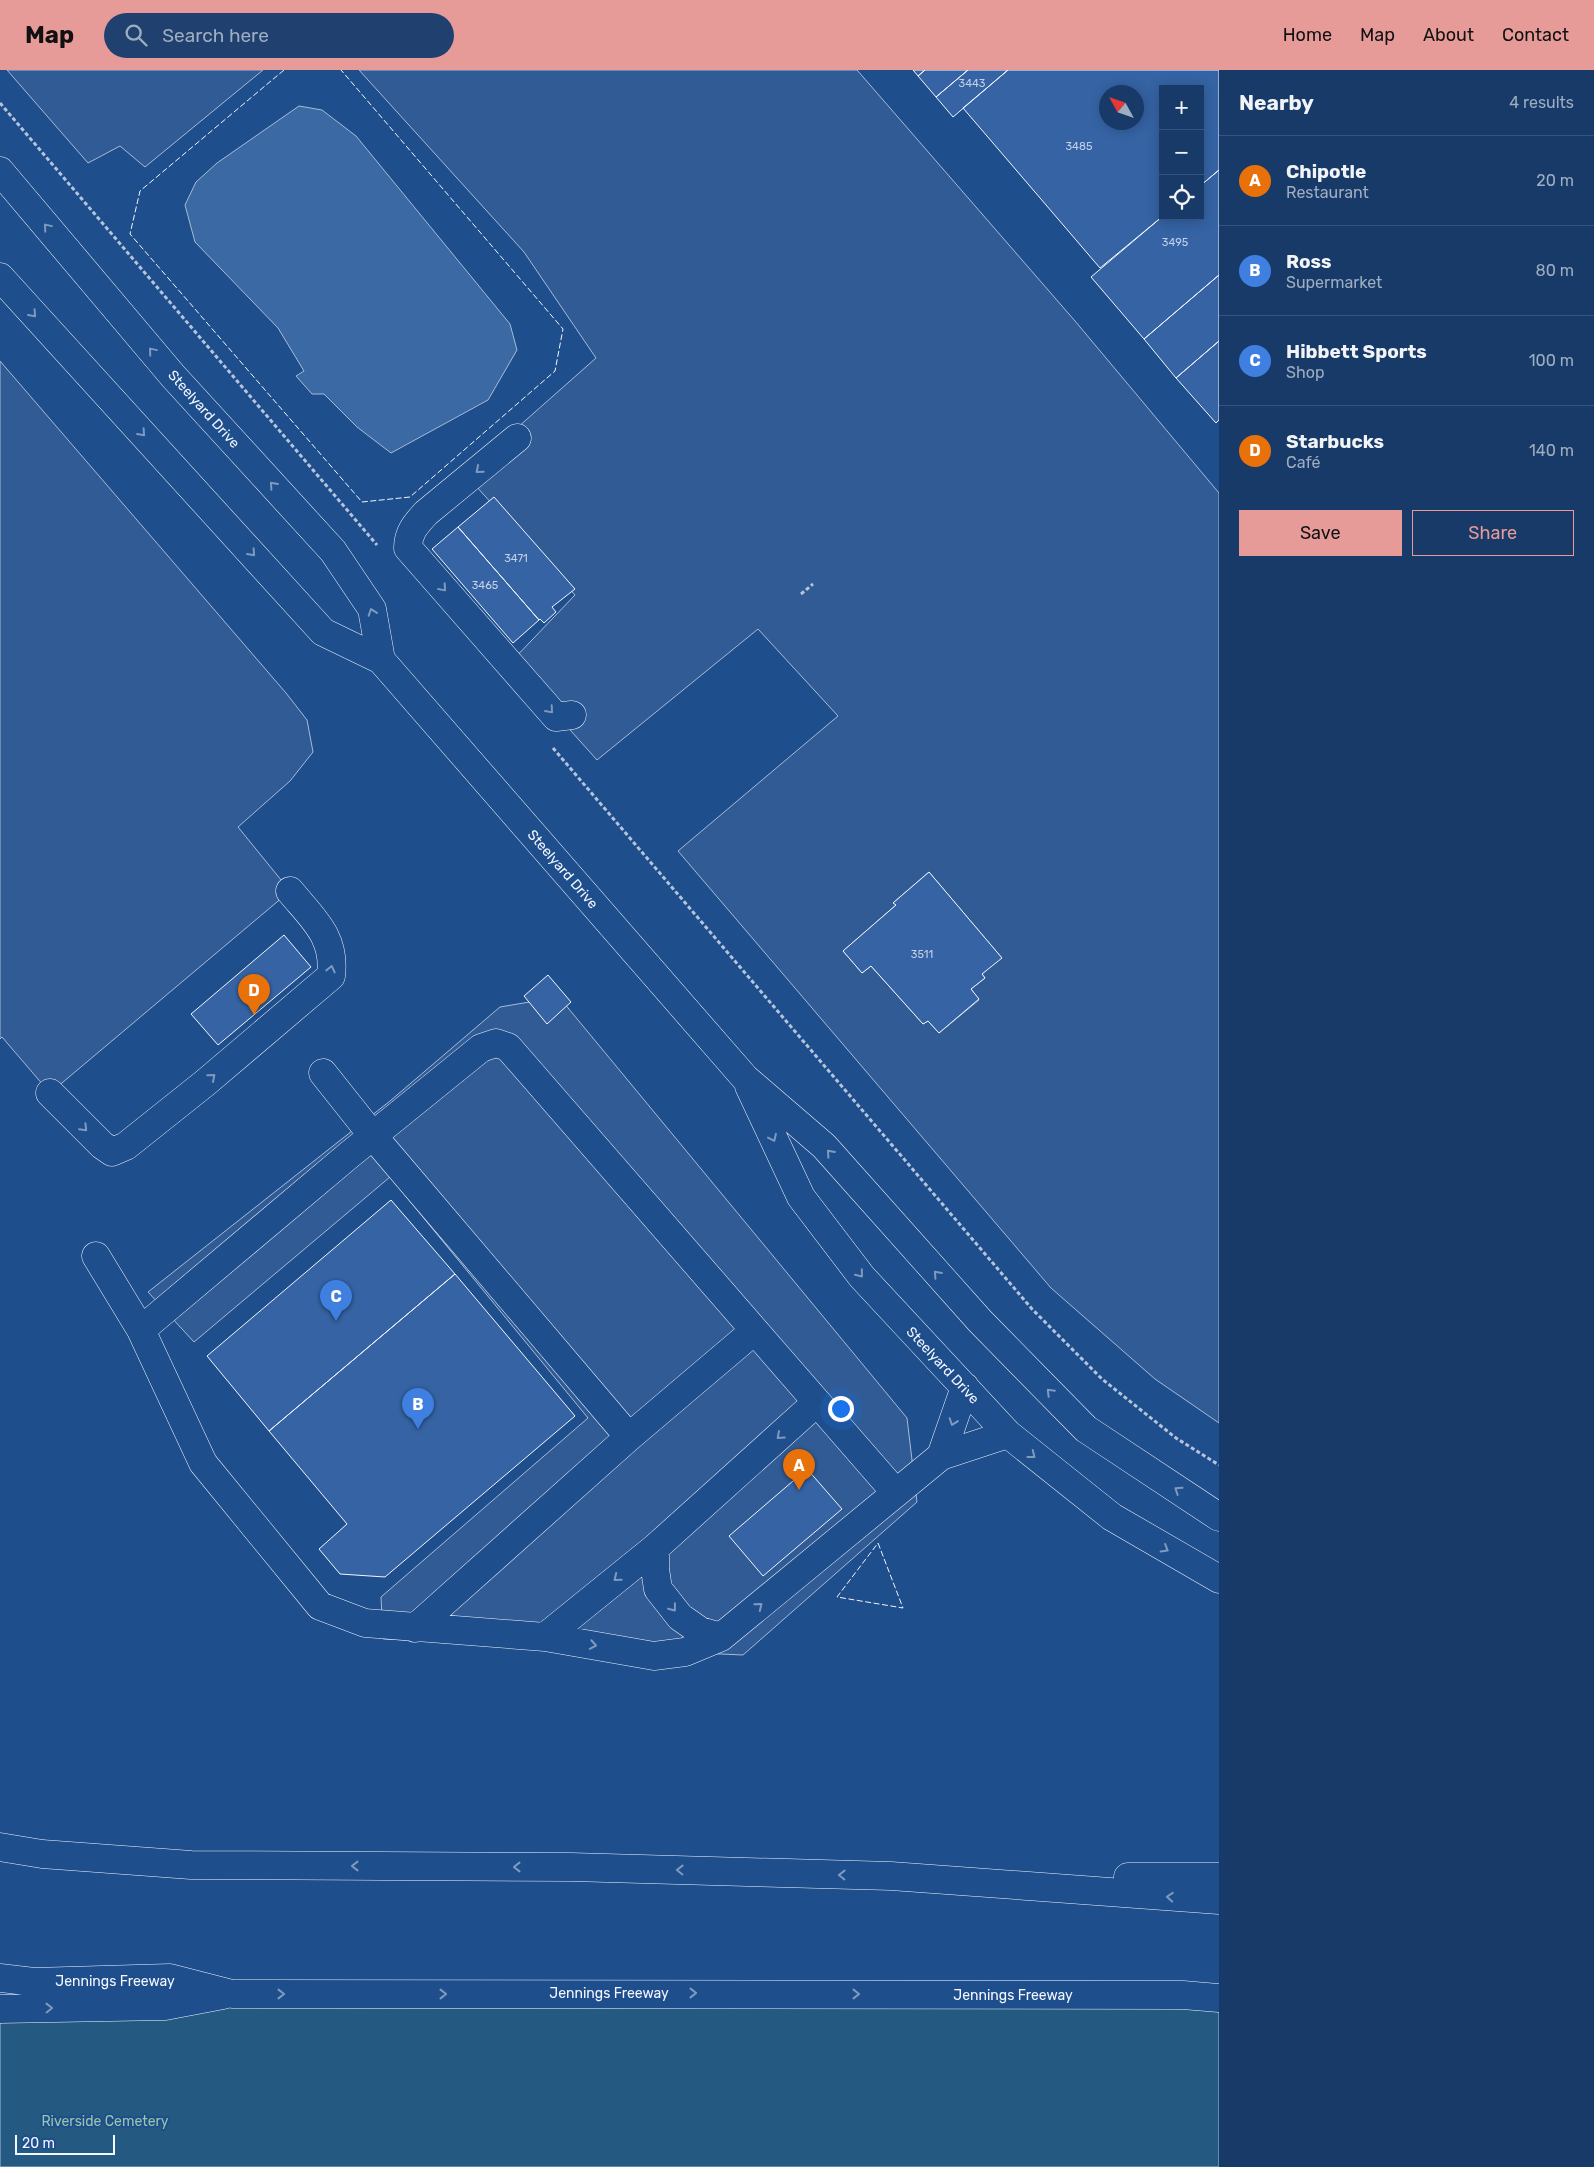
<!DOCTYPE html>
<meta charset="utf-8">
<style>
body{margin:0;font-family:Rubik,sans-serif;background:#20416f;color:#f1f3f6}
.controls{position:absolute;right:15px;top:15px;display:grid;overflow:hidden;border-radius:0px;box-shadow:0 2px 12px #0003}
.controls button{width:45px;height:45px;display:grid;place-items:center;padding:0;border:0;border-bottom:1px solid #36547d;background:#173a69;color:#f1f3f6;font:25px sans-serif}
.compass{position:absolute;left:1099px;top:15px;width:45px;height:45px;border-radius:50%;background:#173a69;box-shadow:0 2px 12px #0003;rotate:310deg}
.scale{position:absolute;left:15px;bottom:12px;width:100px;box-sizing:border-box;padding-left:5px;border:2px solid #f2f6ff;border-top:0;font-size:14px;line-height:18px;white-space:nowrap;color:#f2f6ff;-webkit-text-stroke:4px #1f4e8c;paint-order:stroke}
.you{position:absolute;left:840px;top:1338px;width:18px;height:18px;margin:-12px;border:4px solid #fff;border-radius:50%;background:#1a73e8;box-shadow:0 0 0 8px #1a73e833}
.badge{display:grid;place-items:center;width:32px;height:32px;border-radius:50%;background:#e69b98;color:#fff;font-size:16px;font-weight:700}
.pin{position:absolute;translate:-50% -41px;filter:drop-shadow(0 1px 2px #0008)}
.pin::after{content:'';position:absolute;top:26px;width:18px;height:15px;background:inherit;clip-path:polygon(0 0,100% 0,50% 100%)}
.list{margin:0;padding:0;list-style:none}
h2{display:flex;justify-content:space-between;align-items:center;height:65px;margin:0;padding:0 20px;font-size:21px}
h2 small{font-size:16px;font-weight:400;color:#9eadc0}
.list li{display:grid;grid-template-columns:32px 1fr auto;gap:15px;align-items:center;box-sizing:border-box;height:90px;padding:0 20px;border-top:1px solid #36547d}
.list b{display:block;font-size:19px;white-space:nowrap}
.list p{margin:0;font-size:16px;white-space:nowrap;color:#9eadc0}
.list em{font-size:16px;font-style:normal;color:#9eadc0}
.actions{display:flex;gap:10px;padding:15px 20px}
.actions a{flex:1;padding:11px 0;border:1px solid #e69b98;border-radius:0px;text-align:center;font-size:18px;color:#e69b98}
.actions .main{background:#e69b98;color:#111}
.icon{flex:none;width:28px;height:28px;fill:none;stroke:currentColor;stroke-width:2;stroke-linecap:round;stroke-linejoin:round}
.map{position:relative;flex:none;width:1219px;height:2097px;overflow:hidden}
header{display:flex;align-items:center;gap:30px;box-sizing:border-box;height:70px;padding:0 25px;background:#e69b98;color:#111}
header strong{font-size:24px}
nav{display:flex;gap:28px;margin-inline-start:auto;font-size:18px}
.search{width:350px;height:45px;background:#20416f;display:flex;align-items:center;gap:12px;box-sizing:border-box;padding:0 18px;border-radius:28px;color:#9eadc0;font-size:19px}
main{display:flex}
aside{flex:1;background:#173a69}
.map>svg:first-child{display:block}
</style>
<header>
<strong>Map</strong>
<div class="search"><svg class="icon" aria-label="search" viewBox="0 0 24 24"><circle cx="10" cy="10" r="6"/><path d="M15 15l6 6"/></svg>Search here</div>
<nav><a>Home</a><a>Map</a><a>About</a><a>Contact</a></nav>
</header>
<main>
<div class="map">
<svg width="1219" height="2097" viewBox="0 0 1219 2097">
<rect width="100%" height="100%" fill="#1f4e8c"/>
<path fill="#245a82" stroke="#a8bbd7" d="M1219,1928V2097H0V1944L18,1939Z"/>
<path fill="#305b95" stroke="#a8bbd7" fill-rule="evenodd" d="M7,0H263L145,97L120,76L88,93Z
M359,0H857L1075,251L1219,423V1353L1155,1309L1051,1218L678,781L838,646L758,559L597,690L510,593L575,525L465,404L596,288L524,182ZM929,802L1001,887L982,904L985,908L971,919L979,930L939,963L928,951L923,954L871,896L862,903L843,881L896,835L894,832Z
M0,291L286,623L307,650L313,682L290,711L238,757L290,821L50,1023L2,967L0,969Z
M559,927L907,1348L917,1432L743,1585L383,1569L381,1527L588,1348L390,1107L194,1272L148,1222L390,1031L500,937Z"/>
<path fill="#3b69a3" stroke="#a8bbd7" d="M299,36L322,40L356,66L510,254L517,280L488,330L391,383L357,357L324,324H312L296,306L304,301L278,258L195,172L185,135L196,112L217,93Z"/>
<path fill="#3563a3" stroke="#f2f6ff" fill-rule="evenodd" d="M913,0H925L918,6Z
M925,0H968L936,27L918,6Z
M968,0H1008L953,47L936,27Z
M1008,0H1219V100L1200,116V19H1163V146L1100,198L963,38ZM1106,22H1136V52H1106Z
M1219,100V205L1144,269L1091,207L1163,146H1200V116Z
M1219,205V271L1176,308L1144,269Z
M1219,271V350L1216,353L1176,308Z
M494,427L575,519L552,537L556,542L544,553L540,549L539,550L458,457Z
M458,457L539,550L513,573L432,479Z
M929,802L1002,888L982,904L985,908L971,919L979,929L939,963L928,951L923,954L871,896L862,903L843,881L896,835L893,833Z
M284,865L311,897L218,975L191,944Z
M548,905L571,932L547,954L524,926Z
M391,1130L455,1204L269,1361L207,1286Z
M455,1204L575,1346L385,1507L340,1504L319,1479L347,1454L269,1361Z
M807,1399L842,1439L763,1506L729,1466Z"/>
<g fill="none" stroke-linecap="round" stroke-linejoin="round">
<defs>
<path id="minor" d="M0,101L173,306L333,481L372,539L381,590
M0,207L323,562L381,590L745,1008L824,1076L980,1251L1086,1359L1219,1447
M517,368L426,443C416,454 408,462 408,478L556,647L572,645
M323,1003L373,1066L629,1367
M749,1016L801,1127L862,1207L1008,1364L1112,1447L1219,1509
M50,1023L102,1075L112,1082L126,1076L205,1013L331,906C336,867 313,849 290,821
M96,1186L141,1260L203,1393L320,1536L365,1553L545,1567L654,1586L685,1582L721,1567L941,1386L1008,1364
M141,1260L349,1085L481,978L496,973L508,977L896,1423
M941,1386L965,1317
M655,1478V1499L658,1519L680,1547L700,1561L721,1567
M415,1558L629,1367L754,1261
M545,1567L655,1478L816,1333"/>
<path id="highway" d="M0,1777L42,1784L191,1795L571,1797L891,1806L1219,1830
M1128,1807H1219
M0,1908L34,1912L170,1908L232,1924L1183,1925L1219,1928
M0,1939L165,1936L223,1925"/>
</defs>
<use href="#minor" stroke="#f2f6ff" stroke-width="29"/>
<use href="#highway" stroke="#f2f6ff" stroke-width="29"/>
<path stroke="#b3c4dc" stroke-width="3" stroke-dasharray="4 2.5" stroke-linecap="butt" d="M0,33L377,475
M801,524L813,514
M553,678L1032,1239L1102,1309L1176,1368L1219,1395"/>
<use href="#minor" stroke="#1f4e8c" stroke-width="28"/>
<use href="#highway" stroke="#1f4e8c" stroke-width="28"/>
<path stroke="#f2f6ff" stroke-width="1" stroke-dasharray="6 2.5" stroke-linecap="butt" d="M284,0L140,121L130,164L362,432L410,427L555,301L563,259L341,0
M878,1473L903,1538L837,1527Z"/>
</g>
<defs><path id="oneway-chevron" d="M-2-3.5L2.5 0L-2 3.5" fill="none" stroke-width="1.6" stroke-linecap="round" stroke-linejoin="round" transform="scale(1.25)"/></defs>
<g stroke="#7e9ac0">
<use href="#oneway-chevron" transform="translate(47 157) rotate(-130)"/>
<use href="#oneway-chevron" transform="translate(33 244) rotate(48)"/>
<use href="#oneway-chevron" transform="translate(152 281) rotate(-130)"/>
<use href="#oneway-chevron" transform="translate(142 363) rotate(48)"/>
<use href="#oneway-chevron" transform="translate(479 400) rotate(140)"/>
<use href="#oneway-chevron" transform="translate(273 415) rotate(-132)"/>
<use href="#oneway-chevron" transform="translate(252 483) rotate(48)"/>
<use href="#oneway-chevron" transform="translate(443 518) rotate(49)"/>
<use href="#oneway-chevron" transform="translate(372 542) rotate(-109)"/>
<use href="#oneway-chevron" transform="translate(550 640) rotate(49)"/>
<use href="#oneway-chevron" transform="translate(331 899) rotate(-77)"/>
<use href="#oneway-chevron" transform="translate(212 1007) rotate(-41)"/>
<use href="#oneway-chevron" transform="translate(84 1058) rotate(46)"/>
<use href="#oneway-chevron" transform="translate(773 1068) rotate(65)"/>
<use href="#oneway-chevron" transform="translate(830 1083) rotate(-132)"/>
<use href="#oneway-chevron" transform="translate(860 1204) rotate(51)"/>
<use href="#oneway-chevron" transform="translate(937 1204) rotate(-132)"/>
<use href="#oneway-chevron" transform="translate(1050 1322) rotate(-135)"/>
<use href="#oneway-chevron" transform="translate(953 1352) rotate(109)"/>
<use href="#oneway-chevron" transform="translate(780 1366) rotate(138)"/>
<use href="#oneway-chevron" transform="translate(1032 1385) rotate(38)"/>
<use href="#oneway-chevron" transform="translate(1178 1420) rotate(-146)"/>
<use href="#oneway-chevron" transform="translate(1165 1479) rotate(31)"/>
<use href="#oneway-chevron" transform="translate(617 1508) rotate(141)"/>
<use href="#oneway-chevron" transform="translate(759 1536) rotate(-39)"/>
<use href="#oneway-chevron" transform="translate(673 1538) rotate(52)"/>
<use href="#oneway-chevron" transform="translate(593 1575) rotate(10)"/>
<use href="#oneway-chevron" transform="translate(355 1796) rotate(-180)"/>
<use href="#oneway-chevron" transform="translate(517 1797) rotate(-180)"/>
<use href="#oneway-chevron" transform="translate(680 1800) rotate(-179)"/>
<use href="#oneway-chevron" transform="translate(842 1805) rotate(-179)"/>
<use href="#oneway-chevron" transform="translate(1170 1827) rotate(-176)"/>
<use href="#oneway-chevron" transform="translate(693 1923)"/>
<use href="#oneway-chevron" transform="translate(281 1924)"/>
<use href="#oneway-chevron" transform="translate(443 1924)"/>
<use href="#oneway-chevron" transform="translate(856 1924)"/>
<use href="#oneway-chevron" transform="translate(49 1938) rotate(-1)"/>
</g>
<g text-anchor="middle" stroke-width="4" stroke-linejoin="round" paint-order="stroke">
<g font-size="11" fill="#c3d1e8">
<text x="972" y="17">3443</text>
<text x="1079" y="80">3485</text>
<text x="1175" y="176">3495</text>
<text x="516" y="492">3471</text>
<text x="485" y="519">3465</text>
<text x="922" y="888">3511</text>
</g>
<g font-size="14" fill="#f2f6ff" stroke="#1f4e8c">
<text transform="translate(204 339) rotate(48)" y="5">Steelyard Drive</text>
<text transform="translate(563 799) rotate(49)" y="5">Steelyard Drive</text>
<text transform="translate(943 1295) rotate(47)" y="5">Steelyard Drive</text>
<text x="115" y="1916">Jennings Freeway</text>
<text x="609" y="1928">Jennings Freeway</text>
<text x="1013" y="1930">Jennings Freeway</text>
</g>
<g font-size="14" fill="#97c8a6" stroke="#1f4e8c">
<text x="105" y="2056">Riverside Cemetery</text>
</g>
</g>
</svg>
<div class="controls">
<button>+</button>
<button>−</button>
<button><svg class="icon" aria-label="locate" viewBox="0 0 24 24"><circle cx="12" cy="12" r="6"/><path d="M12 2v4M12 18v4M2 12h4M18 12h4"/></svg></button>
</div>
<svg class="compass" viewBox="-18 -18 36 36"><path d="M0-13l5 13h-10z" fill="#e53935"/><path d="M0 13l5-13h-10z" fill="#9eadc0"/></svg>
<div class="scale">20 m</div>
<div class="you"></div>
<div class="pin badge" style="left:799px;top:1420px;background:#e8710a">A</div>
<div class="pin badge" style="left:418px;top:1359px;background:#3f7fe0">B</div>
<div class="pin badge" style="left:336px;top:1251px;background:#3f7fe0">C</div>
<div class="pin badge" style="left:254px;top:945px;background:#e8710a">D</div>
</div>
<aside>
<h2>Nearby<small>4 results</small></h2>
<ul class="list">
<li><span class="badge" style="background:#e8710a">A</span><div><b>Chipotle</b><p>Restaurant</p></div><em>20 m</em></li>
<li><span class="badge" style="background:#3f7fe0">B</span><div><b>Ross</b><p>Supermarket</p></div><em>80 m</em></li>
<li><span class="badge" style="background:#3f7fe0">C</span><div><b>Hibbett Sports</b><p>Shop</p></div><em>100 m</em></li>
<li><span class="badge" style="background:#e8710a">D</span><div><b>Starbucks</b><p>Café</p></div><em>140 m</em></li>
</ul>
<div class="actions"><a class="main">Save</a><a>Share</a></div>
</aside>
</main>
